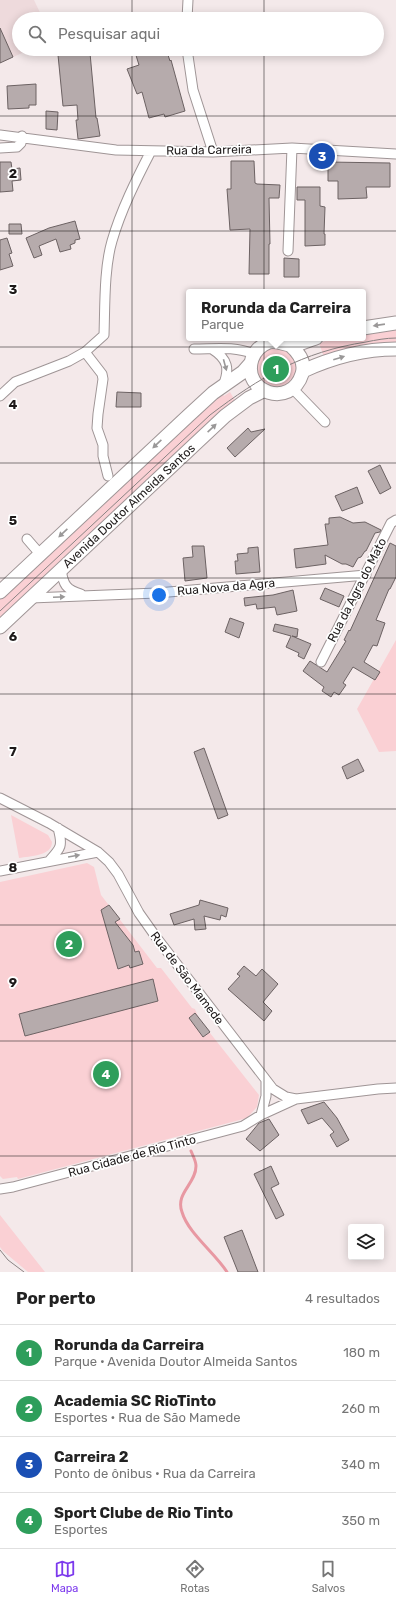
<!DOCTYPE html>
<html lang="pt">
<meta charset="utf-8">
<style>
body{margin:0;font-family:Rubik,sans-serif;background:#f6f6f6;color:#222}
.controls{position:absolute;right:12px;bottom:12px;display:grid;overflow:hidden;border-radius:4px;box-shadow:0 2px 10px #0003}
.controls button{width:36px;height:36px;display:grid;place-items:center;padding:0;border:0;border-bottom:1px solid #e0e0e0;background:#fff;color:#222;font:20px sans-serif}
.you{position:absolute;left:159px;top:595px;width:14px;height:14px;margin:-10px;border:3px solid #fff;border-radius:50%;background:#1a73e8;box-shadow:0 0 0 6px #1a73e833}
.badge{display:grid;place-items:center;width:26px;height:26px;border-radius:50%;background:#7c3aed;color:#fff;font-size:13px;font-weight:700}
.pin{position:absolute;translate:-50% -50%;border:2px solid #fff;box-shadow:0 1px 4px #0006}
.popup{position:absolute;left:186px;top:289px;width:180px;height:52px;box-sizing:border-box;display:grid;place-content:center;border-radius:4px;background:#fff;filter:drop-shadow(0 1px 3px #0005);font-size:13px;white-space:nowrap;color:#767676}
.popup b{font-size:15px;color:#222}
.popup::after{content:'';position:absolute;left:50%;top:100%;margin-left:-8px;border:8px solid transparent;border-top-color:#fff}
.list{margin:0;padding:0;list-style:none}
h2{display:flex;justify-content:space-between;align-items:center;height:52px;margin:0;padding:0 16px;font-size:17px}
h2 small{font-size:13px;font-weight:400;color:#767676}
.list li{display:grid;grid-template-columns:26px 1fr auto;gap:12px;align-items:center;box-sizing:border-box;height:56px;padding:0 16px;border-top:1px solid #e0e0e0}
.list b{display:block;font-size:15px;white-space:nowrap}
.list p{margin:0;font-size:13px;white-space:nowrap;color:#767676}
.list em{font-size:13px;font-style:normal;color:#767676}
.icon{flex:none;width:22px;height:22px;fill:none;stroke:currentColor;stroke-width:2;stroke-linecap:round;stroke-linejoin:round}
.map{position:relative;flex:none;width:396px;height:1272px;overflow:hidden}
.search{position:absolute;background:#fff;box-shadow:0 2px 10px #0003;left:12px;right:12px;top:12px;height:44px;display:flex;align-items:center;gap:10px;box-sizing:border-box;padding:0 14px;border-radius:22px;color:#767676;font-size:15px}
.sheet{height:276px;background:#fff}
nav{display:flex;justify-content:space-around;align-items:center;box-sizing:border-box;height:56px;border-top:1px solid #e0e0e0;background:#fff;font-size:11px;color:#767676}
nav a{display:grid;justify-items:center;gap:2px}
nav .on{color:#7c3aed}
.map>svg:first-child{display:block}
</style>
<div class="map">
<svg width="396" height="1272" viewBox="0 0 396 1272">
<rect width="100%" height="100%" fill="#f4e9ea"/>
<path fill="#eedadc" d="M0,0H34L43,19H19V49H31L0,63Z"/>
<path fill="#fad0d4" d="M396,328V344L324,357L319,343L335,338H363V332Z
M256 368a20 20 0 1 1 40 0a20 20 0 1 1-40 0Z
M230,392L236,402L0,620V598L207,406L223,394L224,396Z
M396,640V751L379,752L357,709Z
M11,815L48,835L52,842C52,856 30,856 19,858Z
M87,863L94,867L101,895L157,968H161L192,1008L195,1009L199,1019L259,1095L257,1107L247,1118L18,1179L17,1177L3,1179L0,1176V882Z
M0,1215L45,1272H28L3,1251L0,1247Z"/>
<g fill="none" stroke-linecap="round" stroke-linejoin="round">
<path stroke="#e898a2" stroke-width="3" d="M191,1151C193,1156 196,1161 196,1166C196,1184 175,1193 182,1212C188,1233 215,1253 227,1272"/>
</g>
<path fill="#b6abac" stroke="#6c6263" d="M0,28L13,57L0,63Z
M134,49H166L170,61L171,60L185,111L165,117L164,114L149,118L142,92L137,94L127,69L139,65Z
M90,53L96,118H97L100,136L78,139L76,120H78L77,105L63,106L58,55Z
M36,84V105H29V108L8,109L7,86Z
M46,111L58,112L57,130L46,129Z
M231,161H254L255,183L257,184L280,185L279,198H269L270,244H269V274H249L250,229L230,230L227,189H231Z
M0,162H11L12,169L20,168L21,180L12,181L13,191L0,192Z
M328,162L390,163V187H366L367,198L338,199V181H328Z
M297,187H320V206L325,207L324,234H325V245L305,246V200H297Z
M75,221L80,239L75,240V243L70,245L71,249L60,252L56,239L39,246L42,255L34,258L26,238L49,228Z
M9,224H21L22,234H9Z
M7,238L12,253L9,254L13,266L0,270V240Z
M284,258L299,259V277H284Z
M117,392L141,393V407H116Z
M248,428L251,432L265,429L235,457L227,448Z
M380,465L391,488L380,494L368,471Z
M357,487L363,503L342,511L335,496Z
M340,517L353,523L365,522L381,530L380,532L375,533L366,551H365L361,557L358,558L353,567L346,564H342L325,555L326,564L296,568L294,549L328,545L325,524H329V518Z
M390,543L396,546V577L390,589H389L376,620L385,623L377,646L373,645L364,662L380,672L375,680L353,667L343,683L346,685L339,695L334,692L331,697L322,691L324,687L303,671L310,661L327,672L346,641L344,640L349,630L350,631Z
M192,546H204L207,578L185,581L183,558L193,557Z
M258,547L260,572L236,574L235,561H238L237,554L248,553V548Z
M325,588L344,596L339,607L320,599Z
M293,590L297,611L277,615L275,607L257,609L256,604L245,606L244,598L273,595Z
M230,618L244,623L239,638L225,632Z
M275,624L298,629L297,637L292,636L311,644L304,659L298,656L299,653L286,647L291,636L273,631Z
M204,748L228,815L218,819L194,752Z
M358,759L364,771L347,779L342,767Z
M200,900L228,908L226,917L221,915L220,920L204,916L206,929L195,930L194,919L174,925L170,914L199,905Z
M109,905L120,919L115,922L133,945L135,952L139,951L143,964L130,968L129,965L118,969L101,910Z
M244,966L256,976L262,969L278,984L263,1002L272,1011L264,1021L228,989L240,976L237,974Z
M153,979L158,1001L25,1036L19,1014Z
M195,1013L210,1032L203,1037L189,1018Z
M324,1102L337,1118L349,1140L337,1147L330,1135L334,1132L322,1118L308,1124L301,1110Z
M269,1119L279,1135L260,1151L246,1139L259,1123Z
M271,1166L279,1184L271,1188L284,1215L276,1219L254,1174Z
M242,1230L258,1272H238L224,1237Z"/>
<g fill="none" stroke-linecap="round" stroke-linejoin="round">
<defs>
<path id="street" d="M187,19L188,0
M187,49L193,90L213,152
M0,135L116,150L213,152L292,148L396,154
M0,148L17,147L21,143L22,136
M288,251L292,148
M194,349C215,349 234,346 254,354
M212,349C228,359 230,369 223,386
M85,352L102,374L103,379L98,414L97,428L103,445V456L108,476
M293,389L325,422
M0,396L15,382L69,361L85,352L104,335C105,306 104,268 112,241C121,210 136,180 151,151
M27,539L40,554
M61,569C63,584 66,590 81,594
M31,598L157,593L366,575
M321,662L391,523L396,520
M0,798L49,823L98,852L109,862L118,874L139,913L156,937L273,1089L286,1097L296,1099L378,1089L396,1088
M49,861C61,848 63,846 58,828
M0,871L98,852
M261,1115L266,1096V1081
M0,1189L13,1187L243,1126L261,1115L296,1099"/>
<path id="secondary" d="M363,328L396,323
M290,345C298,352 306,362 302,374C291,409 241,393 252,359C255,351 261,345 269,342C277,340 282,344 290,345C298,346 308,340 316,338
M303,371C331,358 365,349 396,349
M0,592L188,416L213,393L243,372L250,364
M0,627L225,416L249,398L263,391"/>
</defs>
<use href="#street" stroke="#9f9596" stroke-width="11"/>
<use href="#secondary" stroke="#9f9596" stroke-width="15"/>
<use href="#street" stroke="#fff" stroke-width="9"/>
<use href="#secondary" stroke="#fff" stroke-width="13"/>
<path stroke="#8a8383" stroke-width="1" d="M0,611L210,415C260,377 302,352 366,342C376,340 386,338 396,338
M0,1250L8,1260L24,1272"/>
</g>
<defs><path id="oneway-solid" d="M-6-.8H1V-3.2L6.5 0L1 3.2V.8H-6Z"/></defs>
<g fill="#9a9898">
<use href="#oneway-solid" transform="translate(379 325) rotate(172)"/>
<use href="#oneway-solid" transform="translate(339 358) rotate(-17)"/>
<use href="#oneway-solid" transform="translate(225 365) rotate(75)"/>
<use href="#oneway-solid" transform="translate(212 428) rotate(-43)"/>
<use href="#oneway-solid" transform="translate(157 444) rotate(137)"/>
<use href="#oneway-solid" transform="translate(63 533) rotate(137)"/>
<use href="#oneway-solid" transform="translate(59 597) rotate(-3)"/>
<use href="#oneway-solid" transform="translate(74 856) rotate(-10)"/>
</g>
<path fill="none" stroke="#1e1a1a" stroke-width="1" stroke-opacity="0.55" d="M132,0V19M264,0V19M132,49V1272M264,49V1272M0,116H396M0,231H396M0,347H396M0,463H396M0,578H396M0,694H396M0,809H396M0,925H396M0,1041H396M0,1156H396"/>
<g text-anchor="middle" stroke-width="3.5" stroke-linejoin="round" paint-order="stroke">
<g font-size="12" fill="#1e1a1a" stroke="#fff">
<text transform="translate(209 150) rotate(-1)" y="4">Rua da Carreira</text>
<text transform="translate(129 506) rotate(-43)" y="4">Avenida Doutor Almeida Santos</text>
<text transform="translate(226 587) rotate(-5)" y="4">Rua Nova da Agra</text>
<text transform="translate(357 590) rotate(-63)" y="4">Rua da Agra do Mato</text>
<text transform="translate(187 978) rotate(53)" y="4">Rua de São Mamede</text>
<text transform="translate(132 1156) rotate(-15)" y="4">Rua Cidade de Rio Tinto</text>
</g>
</g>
<g font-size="13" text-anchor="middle" font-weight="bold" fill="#1e1a1a" stroke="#fff" stroke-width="3.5" stroke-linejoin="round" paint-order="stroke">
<text x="13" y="178">2</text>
<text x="13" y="294">3</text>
<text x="13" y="409">4</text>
<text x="13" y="525">5</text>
<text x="13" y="641">6</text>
<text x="13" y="756">7</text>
<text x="13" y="872">8</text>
<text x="13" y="987">9</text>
</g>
</svg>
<div class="controls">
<button><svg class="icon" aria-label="layers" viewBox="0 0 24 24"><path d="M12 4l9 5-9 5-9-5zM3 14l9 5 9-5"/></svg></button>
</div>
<div class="you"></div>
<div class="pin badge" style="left:276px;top:369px;background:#2e9e5b">1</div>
<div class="popup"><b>Rorunda da Carreira</b>Parque</div>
<div class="pin badge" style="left:69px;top:944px;background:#2e9e5b">2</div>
<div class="pin badge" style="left:322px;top:156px;background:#1a4fb4">3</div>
<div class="pin badge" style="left:106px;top:1074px;background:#2e9e5b">4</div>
<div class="search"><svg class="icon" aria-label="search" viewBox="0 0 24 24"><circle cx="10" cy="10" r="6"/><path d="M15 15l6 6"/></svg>Pesquisar aqui</div>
</div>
<section class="sheet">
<h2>Por perto<small>4 resultados</small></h2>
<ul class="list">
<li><span class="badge" style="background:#2e9e5b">1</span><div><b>Rorunda da Carreira</b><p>Parque · Avenida Doutor Almeida Santos</p></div><em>180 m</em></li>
<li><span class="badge" style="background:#2e9e5b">2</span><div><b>Academia SC RioTinto</b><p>Esportes · Rua de São Mamede</p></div><em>260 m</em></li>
<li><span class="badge" style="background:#1a4fb4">3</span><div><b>Carreira 2</b><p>Ponto de ônibus · Rua da Carreira</p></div><em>340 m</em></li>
<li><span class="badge" style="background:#2e9e5b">4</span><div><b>Sport Clube de Rio Tinto</b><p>Esportes</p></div><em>350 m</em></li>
</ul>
</section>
<nav>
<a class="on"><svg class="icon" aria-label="map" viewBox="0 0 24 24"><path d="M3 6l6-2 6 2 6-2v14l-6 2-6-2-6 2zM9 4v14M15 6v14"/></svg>Mapa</a>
<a><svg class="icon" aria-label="directions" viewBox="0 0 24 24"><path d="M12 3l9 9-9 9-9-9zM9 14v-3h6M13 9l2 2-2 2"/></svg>Rotas</a>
<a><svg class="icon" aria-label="saved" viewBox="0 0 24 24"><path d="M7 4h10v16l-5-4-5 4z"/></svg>Salvos</a>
</nav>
